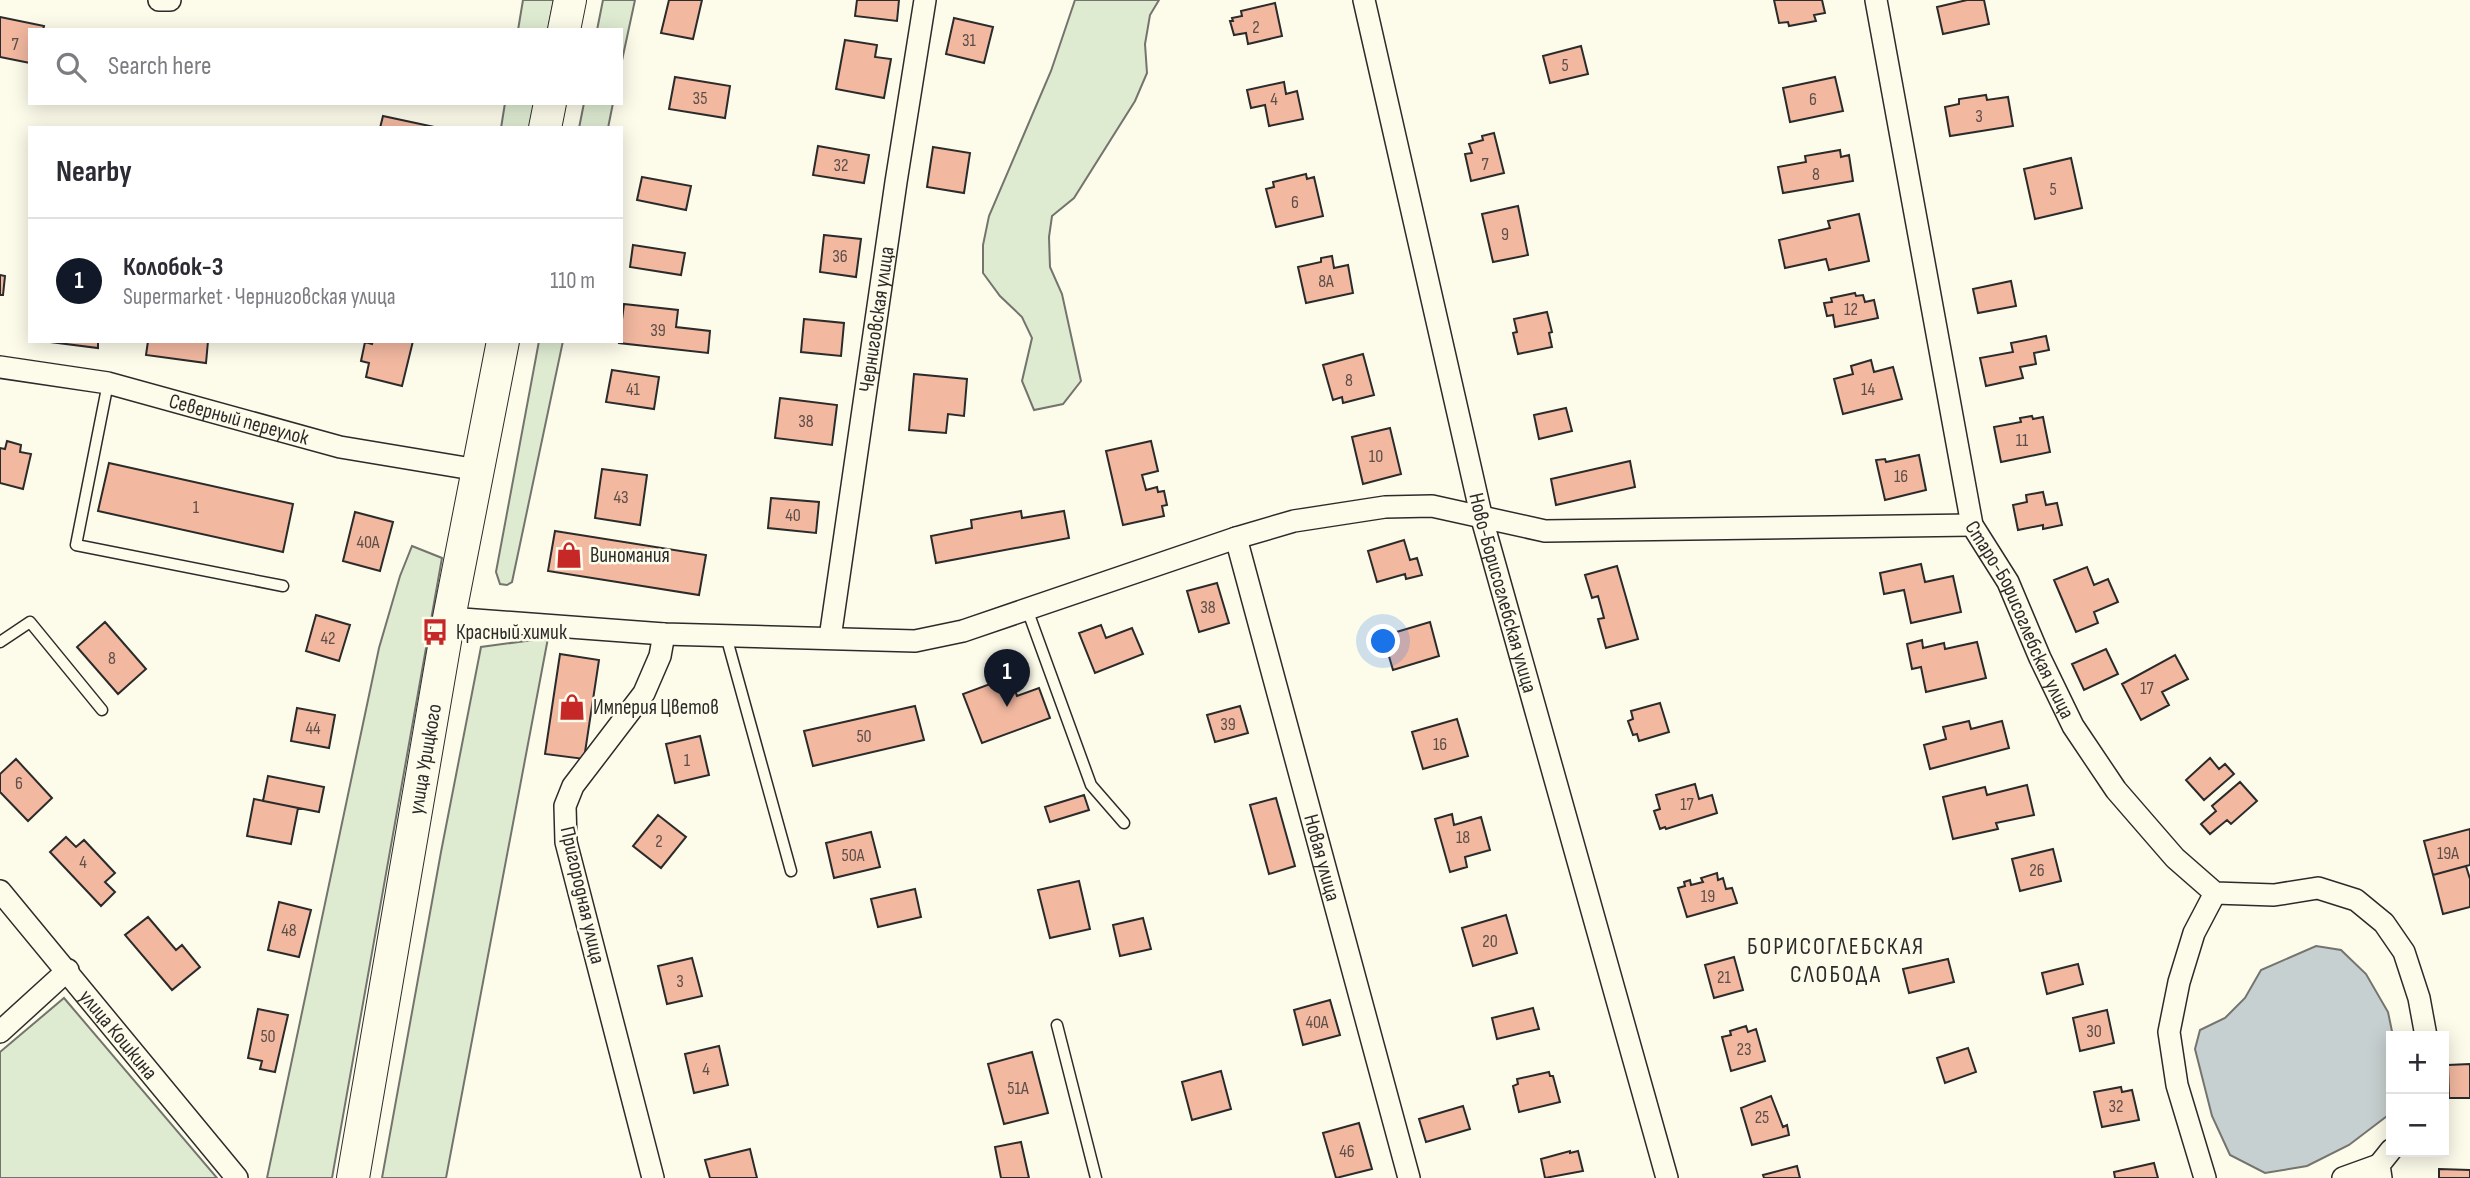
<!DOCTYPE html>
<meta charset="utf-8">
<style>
body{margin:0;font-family:"Sofia Sans Condensed",sans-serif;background:#f7f7f7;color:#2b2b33}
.controls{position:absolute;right:21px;bottom:21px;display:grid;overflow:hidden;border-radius:0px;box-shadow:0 4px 18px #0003}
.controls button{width:63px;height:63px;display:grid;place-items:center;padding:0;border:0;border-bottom:2px solid #e1e1e2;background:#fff;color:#2b2b33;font:35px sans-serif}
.you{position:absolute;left:1384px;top:642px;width:24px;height:24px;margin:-18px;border:5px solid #fff;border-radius:50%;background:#1a73e8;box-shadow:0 0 0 10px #1a73e833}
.badge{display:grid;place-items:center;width:46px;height:46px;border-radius:50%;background:#111827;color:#fff;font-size:23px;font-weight:700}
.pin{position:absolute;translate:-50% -58px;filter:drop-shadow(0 2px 4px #0008)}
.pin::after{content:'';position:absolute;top:37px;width:24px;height:21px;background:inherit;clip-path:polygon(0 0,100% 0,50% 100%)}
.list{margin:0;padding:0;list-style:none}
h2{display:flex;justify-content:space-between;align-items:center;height:91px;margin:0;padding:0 28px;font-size:30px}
h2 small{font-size:23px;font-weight:400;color:#7c7c81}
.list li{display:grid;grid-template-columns:46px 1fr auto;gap:21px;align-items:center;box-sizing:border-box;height:126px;padding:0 28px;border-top:2px solid #e1e1e2}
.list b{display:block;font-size:26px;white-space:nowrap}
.list p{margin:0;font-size:23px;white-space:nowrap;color:#7c7c81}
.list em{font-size:23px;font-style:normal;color:#7c7c81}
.icon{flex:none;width:38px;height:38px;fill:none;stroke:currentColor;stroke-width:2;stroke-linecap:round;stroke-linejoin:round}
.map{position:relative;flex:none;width:2470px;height:1178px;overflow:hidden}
.search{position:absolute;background:#fff;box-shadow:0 4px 18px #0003;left:28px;top:28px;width:595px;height:77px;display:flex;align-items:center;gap:18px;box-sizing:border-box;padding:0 24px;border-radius:0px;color:#7c7c81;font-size:26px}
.panel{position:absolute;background:#fff;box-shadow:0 4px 18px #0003;left:28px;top:126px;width:595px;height:217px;border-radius:0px}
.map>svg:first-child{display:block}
</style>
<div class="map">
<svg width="2470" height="1178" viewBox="0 0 2470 1178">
<rect width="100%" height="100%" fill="#fdfbea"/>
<path fill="#deebd1" stroke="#74746e" stroke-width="2" d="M523,0H554L548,30H518Z
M603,0H635L621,65V30H597Z
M1075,0H1159L1150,15L1145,44L1147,73L1135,101L1074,198L1052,216L1049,237L1050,267L1062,294L1081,381L1063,404L1034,410L1022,381L1032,338L1022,317L1000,296L983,273V245L989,216L1051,71Z
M505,103H535L531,128H501Z
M584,103H613L608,128H579Z
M539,341H563L512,582L507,585L500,584L496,572Z
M412,546L442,558L332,1178H267L379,648L400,576Z
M548,638L446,1178H382L441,852L481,647Z
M64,998L217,1178H0V1052Z"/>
<path fill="#c7d0d0" stroke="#74746e" stroke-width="2" d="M2316,946L2341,950L2366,974L2388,1012L2393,1036L2391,1113L2349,1145L2307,1166L2265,1173L2230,1155L2212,1116L2195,1049L2200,1030L2225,1018L2245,998L2261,970Z"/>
<path fill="#f2b8a0" stroke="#2b2b2b" stroke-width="2" d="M669,0H702L693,39L661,33Z
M857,0H899L897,21L855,16Z
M1774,0H1822L1825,13L1814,15L1816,21L1789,26L1788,22L1779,23Z
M1967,0H1984L1989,24L1943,34L1937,7Z
M1275,3L1282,36L1248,44L1246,33L1234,35L1230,21H1233L1232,18L1242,16L1241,11Z
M0,17L44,26L43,30H30V63L0,57Z
M954,18L993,27L984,63L946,54Z
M845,40L877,45L875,57L891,59L884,98L836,89Z
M1581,46L1588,74L1550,83L1543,56Z
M675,77L730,86L725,118L669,109Z
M1835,77L1843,111L1790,122L1783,88Z
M1284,82L1286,94L1297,91L1303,119L1269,126L1265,105L1251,108L1247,90Z
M1986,95L1987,100L2008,97L2013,126L1950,136L1945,107L1959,104V99Z
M383,116L439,128H380Z
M1494,133L1504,173L1471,181L1465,154L1472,153L1469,144L1483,140L1482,136Z
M818,146L869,155L864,183L813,175Z
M933,147L970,153L964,193L927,187Z
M1840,150L1841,157L1849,155L1853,181L1783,193L1778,167L1806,162L1805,156Z
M2071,158L2082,208L2035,219L2024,169Z
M1306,174L1307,179L1314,177L1323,216L1276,227L1266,189L1274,187L1273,182Z
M642,177L691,186L686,210L637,200Z
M1518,206L1528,255L1493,262L1482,214Z
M1859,214L1869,261L1829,270L1826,259L1785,268L1779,240L1830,228L1828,221Z
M824,235L861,239L856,277L820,272Z
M633,245L685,253L681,275L630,267Z
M1332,256L1334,268L1348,265L1353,293L1306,303L1298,267L1321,262V258Z
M0,275L5,276L3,295H0Z
M2011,281L2016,306L1978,313L1973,289Z
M1855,293L1856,296L1863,295L1865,302L1874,300L1878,318L1835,327L1833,315L1827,316L1824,303L1832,302L1831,298Z
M624,304L678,310L676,327L710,331L708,353L619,343Z
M1547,312L1552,332L1549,333L1552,347L1518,354L1513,333L1517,332L1514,319Z
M804,319L844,323L841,356L801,352Z
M2046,336L2049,350L2034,353L2036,364L2020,367L2023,378L1986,386L1980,358L2013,352L2011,343Z
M42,341H98V348Z
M148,341H208L206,363L146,355Z
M373,341H413L402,386L366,377L369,363L361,361L365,342L372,344Z
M1363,354L1374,395L1343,403L1342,397L1333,400L1323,365Z
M1871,360L1874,372L1893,367L1902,399L1843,414L1834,379L1853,374L1851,366Z
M612,370L659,377L654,409L606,402Z
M914,374L967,379L964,416L948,414L946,433L909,430Z
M780,398L837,405L832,445L775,438Z
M1566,408L1572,431L1539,439L1534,415Z
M2032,416L2033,419L2043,417L2050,452L2001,462L1994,427L2021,422L2020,418Z
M1390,428L1401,474L1363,484L1352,437Z
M7,441L21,445L20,452L31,454L23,489L0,483V448L5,449Z
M1151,441L1158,471L1142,475L1146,490L1157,487L1158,492L1164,491L1167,505L1162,506L1164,516L1123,525L1106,451Z
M1919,455L1926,490L1885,500L1876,460L1885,459L1886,462Z
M1630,461L1635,487L1556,505L1551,479Z
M109,463L293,504L283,552L98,511Z
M602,469L647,475L640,525L595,518Z
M2043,492L2046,505L2057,503L2062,525L2043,529V525L2018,530L2013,505L2027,502L2026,495Z
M771,498L819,502L816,533L768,528Z
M1021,511L1022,518L1064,511L1069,538L936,563L931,536L972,528L971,520Z
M355,512L393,522L380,571L343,561Z
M555,531L706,555L699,595L548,571Z
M1404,540L1410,560L1417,558L1422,575L1406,579L1405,574L1377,582L1368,551Z
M1921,564L1925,582L1953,576L1961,612L1911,623L1904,590L1884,594L1880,573Z
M1617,566L1638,639L1606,648L1598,619L1604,618L1598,596L1592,598L1585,575Z
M2087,567L2094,585L2108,579L2118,602L2094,612L2098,623L2076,632L2054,580Z
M1217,583L1229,623L1199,632L1187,591Z
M316,615L350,625L339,661L306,651Z
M105,622L146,669L118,694L77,647Z
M1430,622L1439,656L1393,670L1383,636Z
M1101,625L1106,638L1132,628L1143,654L1095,673L1079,633Z
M1922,640L1923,648L1944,643L1945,649L1977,642L1986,678L1926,692L1921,667L1912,669L1907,644Z
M2106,649L2118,674L2084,690L2072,664Z
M560,654L599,660L584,759L545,754Z
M2175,655L2188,679L2162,692L2169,705L2141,720L2122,684Z
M1006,666L1017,696L1039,688L1050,718L982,743L963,694L993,683L989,673Z
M1660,703L1669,732L1639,741L1637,734L1633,735L1628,721L1633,719L1631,711Z
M915,706L924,740L813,766L804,731Z
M1240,706L1248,733L1215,742L1207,715Z
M297,708L335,715L329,748L291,741Z
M1457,719L1468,756L1423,769L1412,732Z
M1969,721L1971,729L2002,721L2009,748L1930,769L1924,745L1946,739L1943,727Z
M700,736L709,775L675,783L666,744Z
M2210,758L2219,769L2225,764L2234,774L2204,800L2186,780Z
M16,759L52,798L28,821L0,792V774Z
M268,776L324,787L319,812L263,801Z
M2240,782L2257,801L2231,824L2227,820L2210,834L2201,824L2216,811L2212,806Z
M1695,784L1699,799L1712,795L1717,813L1666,829L1665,827L1660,829L1654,811L1660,809L1656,795Z
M2027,785L2034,815L1996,823L1998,829L1953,839L1943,797L1985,787L1987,795Z
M1084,795L1089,810L1050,822L1045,807Z
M1276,798L1295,866L1269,874L1250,805Z
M254,799L298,808L291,844L247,836Z
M1452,814L1454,825L1481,817L1490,850L1465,857L1467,867L1450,872L1435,819Z
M658,815L686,837L661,868L633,846Z
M2470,829V865L2433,875L2424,841Z
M871,832L880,867L834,878L826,843Z
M66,837L76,847L84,840L115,873L105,882L115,892L101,906L50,852Z
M2053,849L2061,881L2020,891L2012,859Z
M2466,866L2470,879V907L2443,914L2433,875Z
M1717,873L1718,880L1723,878L1726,889L1732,888L1737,903L1687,917L1678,888L1685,886L1684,882L1690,880L1691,885L1703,882L1701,878Z
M1079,881L1090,929L1050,938L1038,890Z
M915,889L921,917L878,927L871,899Z
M279,902L311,910L299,957L268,950Z
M1506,915L1517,953L1473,966L1462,928Z
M148,917L176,950L182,945L200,967L172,990L125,935Z
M1143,918L1151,949L1120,956L1113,925Z
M1734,957L1743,990L1714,998L1705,965Z
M692,958L702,996L667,1004L658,966Z
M1948,959L1954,982L1909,993L1903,969Z
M2078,964L2083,984L2047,994L2042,973Z
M1330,1000L1340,1035L1303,1045L1294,1010Z
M1533,1008L1539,1029L1497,1039L1492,1018Z
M258,1009L288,1015L275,1072L260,1069L262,1061L248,1058Z
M2107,1010L2114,1043L2080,1051L2073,1018Z
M1746,1026L1748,1032L1756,1029L1765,1061L1731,1071L1722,1037L1731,1035L1730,1031Z
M719,1046L728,1085L694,1093L685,1054Z
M1968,1048L1976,1072L1945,1083L1937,1058Z
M1032,1052L1048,1113L1004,1124L988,1064Z
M2470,1064V1098H2449L2448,1065Z
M1221,1071L1231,1109L1192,1120L1182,1082Z
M1549,1072L1550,1076H1553L1560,1102L1519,1112L1513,1086L1518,1084L1517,1079Z
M2121,1087L2122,1092L2132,1090L2139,1120L2102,1127L2094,1092Z
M1771,1096L1783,1127L1787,1125L1789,1135L1752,1145L1741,1108Z
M1463,1106L1470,1129L1426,1142L1419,1119Z
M1359,1123L1372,1169L1336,1178L1323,1133Z
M1021,1142L1029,1178H1001L995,1147Z
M750,1149L757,1178H710L705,1160Z
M1570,1151V1153L1578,1151L1583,1171L1545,1178L1541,1159Z
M2154,1163L2158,1178H2115L2114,1172Z
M1797,1166L1800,1178H1764L1763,1175Z
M2439,1169L2470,1170V1178H2439Z"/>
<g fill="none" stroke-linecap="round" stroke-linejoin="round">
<defs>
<path id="lane" d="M108,383L76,545L283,586
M1027,609L1091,785L1124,823
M726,636L791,871
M0,642L30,622L102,710
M1057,1025L1096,1178"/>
<g id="street">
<path d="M159,0H170"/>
<path id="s1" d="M1364,0L1482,519L1667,1178"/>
<path id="s2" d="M1876,0L1972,525L2008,582L2040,658L2073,726L2116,790L2175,858L2215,893L2274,895L2318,888L2356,900L2384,923L2404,952L2419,998L2426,1036"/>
<path id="s3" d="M0,367L108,383L340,447L478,470"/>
<path id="s4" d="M1236,538L1409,1178"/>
<path d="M449,618L664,634L915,641L963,631L1236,538L1294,521L1385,507L1432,506L1545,531L1972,525"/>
<path id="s5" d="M830,638L896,182L925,0"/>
<path id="s6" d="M0,891L237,1178"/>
<path d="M0,1032L68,970"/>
<path d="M653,1178L566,842L565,806L573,786L644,693L660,656L664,634"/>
<path d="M2205,1178L2177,1085L2169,1032L2179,982L2194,933L2215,893"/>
<path d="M2343,1178L2379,1165"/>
<path d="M2381,1178L2379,1165L2391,1150"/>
</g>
<g id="primary">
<path d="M564,30L570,0"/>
<path d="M545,128L550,103"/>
<path id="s7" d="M353,1178L449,618L503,341"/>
</g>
</defs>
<use href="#lane" stroke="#2b2b2b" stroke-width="13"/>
<use href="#street" stroke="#2b2b2b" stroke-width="24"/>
<use href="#primary" stroke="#2b2b2b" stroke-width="34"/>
<use href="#lane" stroke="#fdfbea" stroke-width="10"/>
<use href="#street" stroke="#fdfbea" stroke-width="21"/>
<use href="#primary" stroke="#fdfbea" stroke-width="32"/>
</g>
<defs>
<symbol id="shop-bare" viewBox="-9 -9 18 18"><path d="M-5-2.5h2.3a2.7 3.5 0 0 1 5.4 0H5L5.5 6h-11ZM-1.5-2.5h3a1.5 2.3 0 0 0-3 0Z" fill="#c62828" stroke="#fdfbea" stroke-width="2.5" paint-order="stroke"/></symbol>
<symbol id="bus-bare" viewBox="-9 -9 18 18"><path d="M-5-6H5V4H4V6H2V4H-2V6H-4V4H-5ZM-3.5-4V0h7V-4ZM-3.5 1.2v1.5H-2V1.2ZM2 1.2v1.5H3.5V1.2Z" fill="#c62828" stroke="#fdfbea" stroke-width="2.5" paint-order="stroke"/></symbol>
</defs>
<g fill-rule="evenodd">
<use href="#shop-bare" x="550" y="536" width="38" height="38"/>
<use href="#bus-bare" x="416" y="613" width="38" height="38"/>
<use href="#shop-bare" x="553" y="688" width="38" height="38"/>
</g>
<g text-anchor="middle" stroke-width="5" stroke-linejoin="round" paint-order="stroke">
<g font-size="18" fill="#5d4e48">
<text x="1256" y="33">2</text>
<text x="969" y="46">31</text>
<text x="15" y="50">7</text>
<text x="1565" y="71">5</text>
<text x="700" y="104">35</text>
<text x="1274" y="105">4</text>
<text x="1813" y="105">6</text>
<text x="1979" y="122">3</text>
<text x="1485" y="170">7</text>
<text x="841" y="171">32</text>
<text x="1816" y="180">8</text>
<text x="2053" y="195">5</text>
<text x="1295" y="208">6</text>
<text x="1505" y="240">9</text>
<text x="840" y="262">36</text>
<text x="1326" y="287">8А</text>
<text x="1851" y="315">12</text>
<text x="658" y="336">39</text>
<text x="1349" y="386">8</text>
<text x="633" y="395">41</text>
<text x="1868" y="395">14</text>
<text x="806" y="427">38</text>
<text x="2022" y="446">11</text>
<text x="1376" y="462">10</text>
<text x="1901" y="482">16</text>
<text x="621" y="503">43</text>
<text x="196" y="513">1</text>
<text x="793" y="521">40</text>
<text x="368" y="548">40А</text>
<text x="1208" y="613">38</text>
<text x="328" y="644">42</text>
<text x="112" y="664">8</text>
<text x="2147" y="694">17</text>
<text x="1228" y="730">39</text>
<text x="313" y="734">44</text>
<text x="864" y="742">50</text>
<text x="1440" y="750">16</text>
<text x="687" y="766">1</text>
<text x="19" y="789">6</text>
<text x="1687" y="810">17</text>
<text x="1463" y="843">18</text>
<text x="659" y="847">2</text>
<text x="2448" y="859">19А</text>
<text x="853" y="861">50А</text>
<text x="83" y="868">4</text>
<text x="2037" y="876">26</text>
<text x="1708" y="902">19</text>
<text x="289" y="936">48</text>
<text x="1490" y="947">20</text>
<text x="1724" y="983">21</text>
<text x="680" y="987">3</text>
<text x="1317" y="1028">40А</text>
<text x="2094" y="1037">30</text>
<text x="268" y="1042">50</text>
<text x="1744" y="1055">23</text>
<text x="706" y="1075">4</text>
<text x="1018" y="1094">51А</text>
<text x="2116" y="1112">32</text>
<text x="1762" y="1123">25</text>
<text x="1347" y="1157">46</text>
</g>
<g font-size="21" fill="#2b2b2b" stroke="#fdfbea">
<text dy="7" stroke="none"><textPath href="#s5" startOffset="322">Черниговская улица</textPath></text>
<text dy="7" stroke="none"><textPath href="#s3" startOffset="245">Северный переулок</textPath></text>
<text dy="7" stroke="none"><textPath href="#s1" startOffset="609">Ново-Борисоглебская улица</textPath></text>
<text dy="7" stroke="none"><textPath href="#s2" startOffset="640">Старо-Борисоглебская улица</textPath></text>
<text dy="7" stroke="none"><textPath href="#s7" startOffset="425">улица Урицкого</textPath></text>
<text dy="7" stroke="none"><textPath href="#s4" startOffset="331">Новая улица</textPath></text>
<text transform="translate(583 895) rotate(77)" y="7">Пригородная улица</text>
<text dy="7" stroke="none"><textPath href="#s6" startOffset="186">улица Кошкина</textPath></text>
</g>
<g font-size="21" fill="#2b2b2b" stroke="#fdfbea" text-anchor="start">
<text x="590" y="562">Виномания</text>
<text x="456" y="639">Красный химик</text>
<text x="593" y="714">Империя Цветов</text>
</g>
<g font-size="24" letter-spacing="2" fill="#2b2b2b" stroke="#fdfbea">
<text x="1836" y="954">БОРИСОГЛЕБСКАЯ<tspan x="1836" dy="28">СЛОБОДА</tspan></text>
</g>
</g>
</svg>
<div class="controls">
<button>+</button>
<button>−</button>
</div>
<div class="you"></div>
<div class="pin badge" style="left:1007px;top:707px">1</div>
<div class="search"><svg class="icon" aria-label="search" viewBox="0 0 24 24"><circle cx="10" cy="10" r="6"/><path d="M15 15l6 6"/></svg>Search here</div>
<section class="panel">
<h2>Nearby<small></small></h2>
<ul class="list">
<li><span class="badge">1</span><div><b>Колобок-3</b><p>Supermarket · Черниговская улица</p></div><em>110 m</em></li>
</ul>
</section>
</div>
